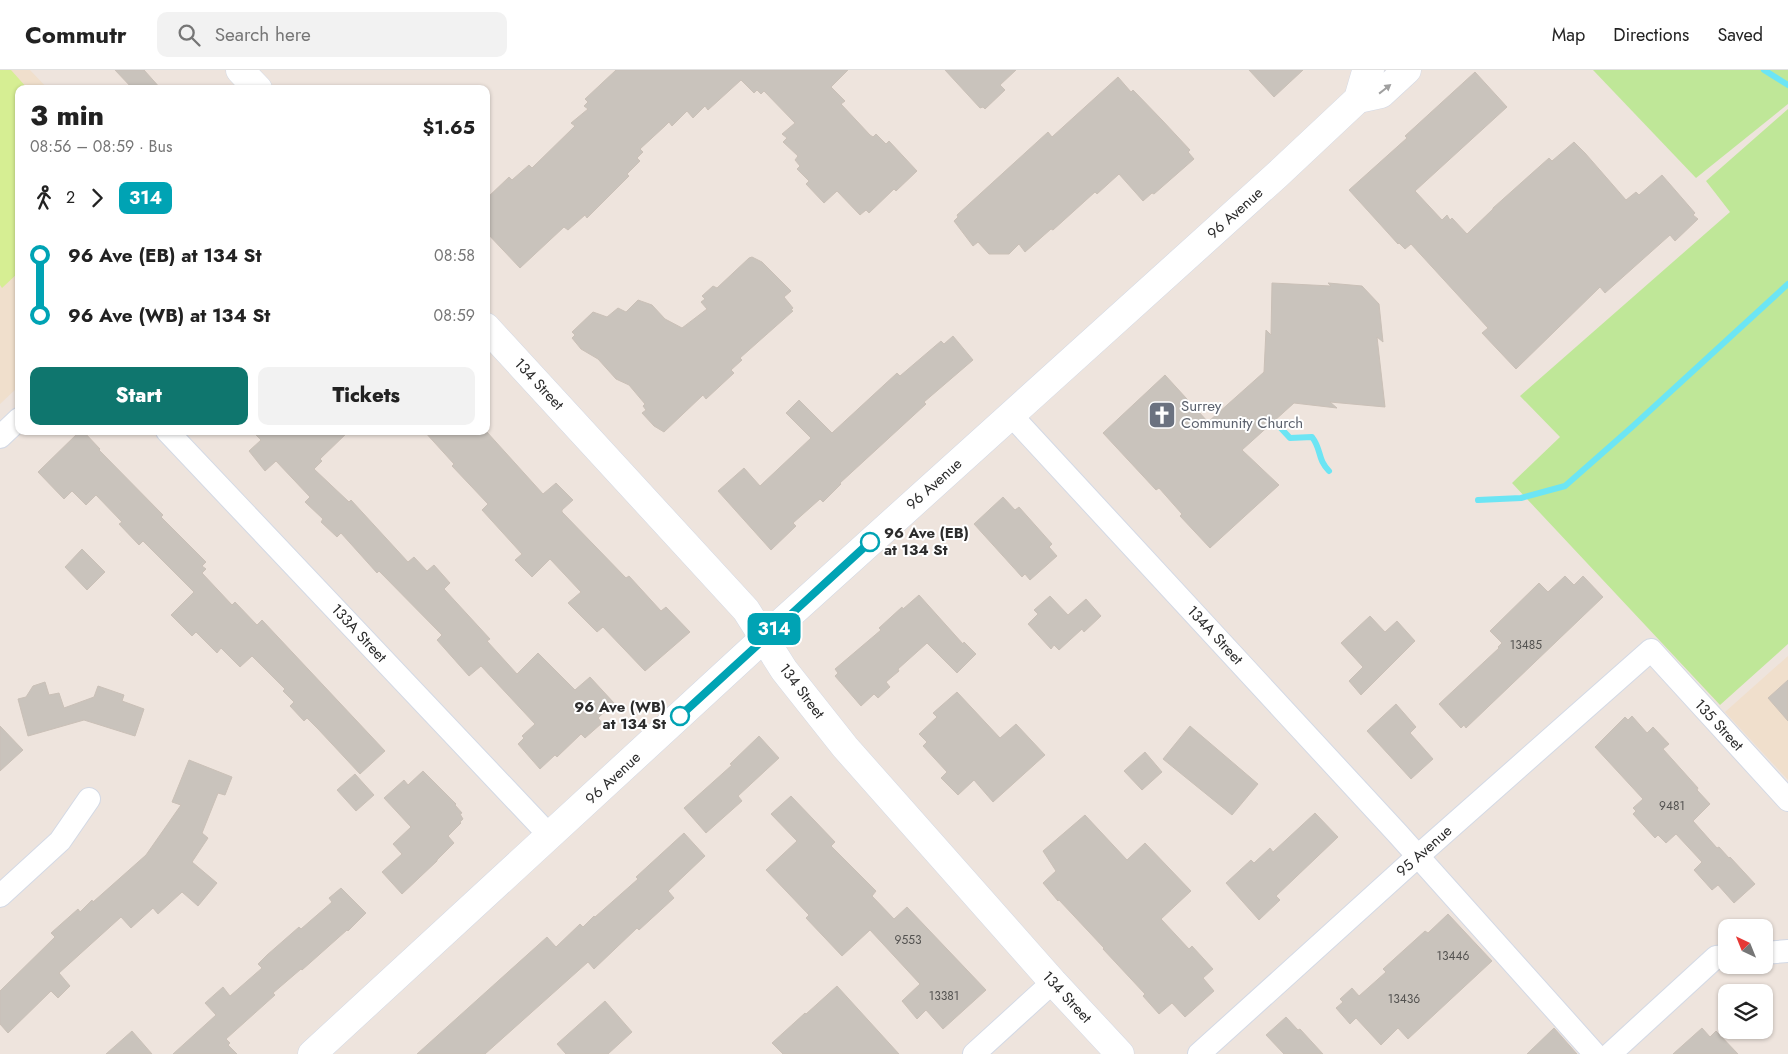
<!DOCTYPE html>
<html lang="en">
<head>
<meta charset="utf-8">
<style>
  body { margin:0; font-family:Jost,sans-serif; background:#f2f2f2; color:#222; height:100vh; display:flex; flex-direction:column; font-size:19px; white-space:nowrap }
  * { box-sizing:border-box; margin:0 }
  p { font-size:16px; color:#767676 }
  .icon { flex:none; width:28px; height:28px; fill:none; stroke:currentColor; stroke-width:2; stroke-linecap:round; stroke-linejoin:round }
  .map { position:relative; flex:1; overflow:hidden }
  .sheet { position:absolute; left:15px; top:15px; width:475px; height:350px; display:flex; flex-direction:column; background:#fff; border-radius:10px; box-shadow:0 1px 4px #0004 }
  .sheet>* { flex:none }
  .badge { padding:0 10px; border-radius:8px; font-size:18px; line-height:32px }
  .needle { width:32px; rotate:317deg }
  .controls { position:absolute; left:1718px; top:849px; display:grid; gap:10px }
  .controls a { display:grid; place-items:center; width:55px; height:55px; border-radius:10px; background:#fff; box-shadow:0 1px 4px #0004; font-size:25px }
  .map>.badge { position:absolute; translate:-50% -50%; box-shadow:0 0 0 2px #fff }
  .legs { display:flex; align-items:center; gap:8px; height:55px; padding:0 15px; font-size:16px }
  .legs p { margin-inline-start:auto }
  .head { display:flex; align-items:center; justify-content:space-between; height:85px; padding:0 15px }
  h1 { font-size:28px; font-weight:800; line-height:38px }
  .cta { display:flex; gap:10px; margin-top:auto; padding:10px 15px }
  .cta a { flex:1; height:58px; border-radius:10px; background:#0f766e; color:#fff; font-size:20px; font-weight:800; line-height:58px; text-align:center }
  .cta a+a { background:#f2f2f2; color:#222 }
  ul { padding:0 15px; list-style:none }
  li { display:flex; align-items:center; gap:18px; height:60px; font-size:19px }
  li i { display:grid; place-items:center; width:8px; height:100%; margin:0 6px; background:currentColor }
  li i::after { content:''; width:12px; height:12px; margin:-6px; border:4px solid; border-radius:50%; background:#fff }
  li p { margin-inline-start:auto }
  li:first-child i { background:linear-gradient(#0000 50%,currentColor 0) }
  li:last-child i { background:linear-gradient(currentColor 50%,#0000 0) }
  header { display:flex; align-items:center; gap:30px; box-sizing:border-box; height:70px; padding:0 25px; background:#fff; border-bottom:1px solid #e0e0e0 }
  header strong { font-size:24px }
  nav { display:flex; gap:28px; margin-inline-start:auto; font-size:18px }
  .search { width:350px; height:45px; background:#f2f2f2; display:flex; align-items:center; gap:12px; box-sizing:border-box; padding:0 18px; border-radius:10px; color:#767676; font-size:19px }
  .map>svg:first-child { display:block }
  .education { fill:#f0dfcc }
  .green { fill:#bfe798 }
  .pitch { fill:#d6ee93 }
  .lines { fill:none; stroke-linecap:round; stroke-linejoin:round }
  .stream { stroke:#6ce5f4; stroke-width:6 }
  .building { fill:#c9c3bc; stroke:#cac0b7 }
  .street-casing { stroke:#d3d9e5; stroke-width:24 }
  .secondary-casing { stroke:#d3d9e5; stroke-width:29 }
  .street { stroke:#fff; stroke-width:22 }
  .secondary { stroke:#fff; stroke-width:28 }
  .oneway { fill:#a0a0a0 }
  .line-1-casing { stroke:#fff; stroke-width:11 }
  .line-1 { stroke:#00a3b4; stroke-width:8 }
  .stop-1-dot { fill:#fff; stroke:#00a3b4; stroke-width:2.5 }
  .labels { text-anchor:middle; stroke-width:4; stroke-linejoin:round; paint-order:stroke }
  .number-label { font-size:12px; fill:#535250 }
  .street-label { font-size:15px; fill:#2c2c2c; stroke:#fff }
  .worship-label { font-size:15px; fill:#5b616d; stroke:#fff; text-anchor:start }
  .stop-label { font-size:15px; font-weight:bold; fill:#2c2c2c; stroke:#fff; text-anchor:start }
</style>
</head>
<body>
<header>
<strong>Commutr</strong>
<div class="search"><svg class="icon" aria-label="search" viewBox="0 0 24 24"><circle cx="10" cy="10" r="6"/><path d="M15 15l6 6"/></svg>Search here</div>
<nav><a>Map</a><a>Directions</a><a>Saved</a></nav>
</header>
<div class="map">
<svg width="1788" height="984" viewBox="0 0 1788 984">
  <rect width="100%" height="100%" fill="#eee4dd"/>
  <g class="education">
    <polygon points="0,0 30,0 48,19 19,19 19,316 0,334"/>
    <polygon points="1788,586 1788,710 1725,642"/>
  </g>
  <g class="green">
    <polygon points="1593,0 1788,0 1788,34 1696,108"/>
    <polygon points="1788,39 1788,574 1720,635 1512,413 1560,367 1520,326 1730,142 1706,111"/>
  </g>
  <polygon class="pitch" points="0,0 11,0 28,19 19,19 19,202 2,218 0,215"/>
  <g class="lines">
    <g class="stream">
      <polyline points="1764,0 1788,15"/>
      <path d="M1277,354L1290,368L1312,367C1322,380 1317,389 1329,401"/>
      <polyline points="1478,430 1521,428 1565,416 1632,357 1788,214"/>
    </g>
  </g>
  <g class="building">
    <polygon points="115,0 144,0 161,19 133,19"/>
    <polygon points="616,0 848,0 831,17 845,31 841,34 870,65 873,67 876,64 886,74 889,71 917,101 896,121 894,119 869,143 866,140 860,145 837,121 824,133 806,114 809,111 797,99 800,96 795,90 798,86 783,72 787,68 782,64 795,53 764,21 761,24 757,20 754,23 741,10 708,40 705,36 693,48 687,41 672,56 669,52 665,56 640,79 643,82 637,88 640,91 627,104 629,106 587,148 585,145 568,160 564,157 520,198 486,162 486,129 509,107 512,110 529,95 532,98 575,56 571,53 588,39 584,36 588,32 585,29"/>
    <polygon points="945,0 1016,0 1000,15 1005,20 985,39 983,37 980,38"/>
    <polygon points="1249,0 1303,0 1274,27"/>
    <polygon points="1475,2 1507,37 1415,121 1442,150 1447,145 1450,150 1452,148 1467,164 1493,139 1493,138 1549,88 1552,91 1574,72 1585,83 1626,130 1636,122 1639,125 1662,105 1695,143 1693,145 1698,149 1675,171 1670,165 1605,223 1600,217 1516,299 1482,263 1488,258 1411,174 1405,179 1399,173 1398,174 1349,120 1407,68 1405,66"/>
    <polygon points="1118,7 1131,22 1133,20 1162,50 1190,80 1188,82 1194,89 1154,124 1152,123 1143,131 1119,104 1097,124 1095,122 1053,160 1051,159 1025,182 1019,174 1009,184 989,184 978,172 973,176 954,151 958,147 957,145 1048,62 1052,67"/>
    <polygon points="752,187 762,192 791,221 784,227 793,238 791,240 793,241 740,288 742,290 731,300 734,303 706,329 703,325 664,362 654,356 642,343 646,340 643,336 645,334 629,315 616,309 598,289 581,279 572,268 575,265 572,262 593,242 607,247 618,238 626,242 638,230 652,235 665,249 682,258 707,239 701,232 705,229 702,226 713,216 717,218 749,188"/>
    <polygon points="1272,213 1331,216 1328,213 1362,216 1379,234 1383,272 1377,267 1385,337 1330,332 1337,338 1294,333 1242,380 1279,415 1210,478 1180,446 1182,444 1159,418 1156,420 1103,363 1165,305 1208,352 1264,302 1266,260 1271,265"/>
    <polygon points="953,266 973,290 924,332 926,334 840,413 841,414 823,432 820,429 793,453 796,456 771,480 718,421 744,398 760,416 811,368 786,343 799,330 832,363 897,303 900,306 941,271 944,274"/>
    <polygon points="80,361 83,361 100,379 99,380 163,445 161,447 206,492 202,496 206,499 202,503 232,535 235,532 257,555 262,550 385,681 360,704 318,659 307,648 304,651 290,636 294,632 283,621 285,619 252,586 240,597 221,578 217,583 196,562 192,566 171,545 194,522 143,471 139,475 119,454 122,452 96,425 86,435 72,421 64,429 38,402"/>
    <polygon points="252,361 349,361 320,389 322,391 314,399 349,432 351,430 408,492 414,487 427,501 434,495 450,513 444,519 490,569 487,571 517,604 538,583 575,620 590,607 614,633 598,648 602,653 585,668 581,664 557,687 555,685 540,699 518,674 524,668 522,666 535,654 481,596 469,606 437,570 442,565 379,501 377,503 341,463 337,467 321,452 323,449 305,432 310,427 276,391 265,401 249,381 261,370"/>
    <polygon points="424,361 486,361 543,424 556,413 573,430 562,440 562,442 626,508 629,506 661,541 666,537 690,562 645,601 603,557 597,562 568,533 581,522 550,489 532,507 515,490 522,484 482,440 488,434 452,396 454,394"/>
    <polygon points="1003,427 1015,440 1019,437 1052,474 1049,477 1057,486 1030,510 1025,504 1022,507 974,454"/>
    <polygon points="82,479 105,502 87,520 65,497"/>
    <polygon points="1565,506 1574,515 1583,506 1603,527 1466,658 1464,655 1461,658 1439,634 1499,578 1498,577 1502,573 1490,561 1539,513 1548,522"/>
    <polygon points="919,525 963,574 964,572 976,584 957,603 927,573 898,599 899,601 886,612 890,617 878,628 874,624 861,636 835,606 838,603 835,599 881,560 879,558 902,537 903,539"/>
    <polygon points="1050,526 1068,545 1086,529 1101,546 1084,562 1082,559 1059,580 1054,575 1051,579 1028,554 1038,544 1034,540"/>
    <polygon points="1370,546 1385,562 1397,551 1415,571 1361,625 1349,611 1363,597 1341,573"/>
    <polygon points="1788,610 1788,651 1768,628"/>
    <polygon points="45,612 49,625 59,623 64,638 94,627 98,616 124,625 122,631 144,639 135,666 84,650 28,666 18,629 26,627 33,616"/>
    <polygon points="957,622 1000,668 1016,654 1045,685 993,732 974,710 958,725 941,708 947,702 923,676 927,672 919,664 937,647 933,643"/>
    <polygon points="1396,634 1416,657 1410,663 1433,689 1411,709 1367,661"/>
    <polygon points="1632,646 1647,663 1653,657 1669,674 1663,679 1698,718 1697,720 1710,734 1693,751 1717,778 1719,777 1729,788 1730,787 1755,814 1734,833 1718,815 1712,820 1694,800 1702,792 1676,764 1666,773 1658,765 1655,768 1633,744 1636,741 1633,738 1643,729 1595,677 1625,647 1628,650"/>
    <polygon points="0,656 23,680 0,701"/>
    <polygon points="1190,656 1258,714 1232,745 1163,689"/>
    <polygon points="759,666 779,688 738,726 742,731 706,763 684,738 732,695 730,694"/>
    <polygon points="1145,682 1162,702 1142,720 1124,701"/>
    <polygon points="189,690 232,707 225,725 218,723 202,763 208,768 192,792 217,813 198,836 182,822 158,844 153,838 131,858 121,847 59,903 70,916 58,928 51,921 8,963 0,954 0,921 55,867 51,863 78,839 80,842 92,830 93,832 146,785 181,735 172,732"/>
    <polygon points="423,701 456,734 455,735 462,743 460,744 463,749 460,752 461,753 448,766 454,773 437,790 437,791 402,824 382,802 402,784 393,774 411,757 384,728 404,710 408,715"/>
    <polygon points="355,704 374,725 356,741 337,720"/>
    <polygon points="791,726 835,772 831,776 876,821 872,826 894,849 907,837 986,920 943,959 926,940 917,949 902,931 920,914 870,860 842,886 806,848 809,845 766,800 797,771 771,744"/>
    <polygon points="1315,743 1338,767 1276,826 1280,830 1259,850 1226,813 1251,790 1254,793 1270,778 1273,782"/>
    <polygon points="1085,745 1127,790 1145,773 1191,821 1161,849 1189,879 1192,876 1213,899 1203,908 1214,921 1185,947 1172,933 1159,944 1143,926 1145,924 1103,879 1104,878 1059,830 1058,831 1043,813 1056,801 1043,781"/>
    <polygon points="684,763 705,786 668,821 674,828 639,860 637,858 594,899 588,892 485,984 417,984 547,867 556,877 580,854 583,857 594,846 595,847 638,809 636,807"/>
    <polygon points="341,818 366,843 348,861 347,860 302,900 301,899 273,923 275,925 226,969 230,973 228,975 237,984 173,984 216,945 205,933 223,917 230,926 262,898 258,894 267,885 299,857 301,859 332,832 329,828"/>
    <polygon points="1448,844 1492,891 1408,969 1398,958 1381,975 1356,948 1350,954 1336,938 1343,932 1340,929 1352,918 1359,926 1386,902 1383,899 1425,861 1428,863"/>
    <polygon points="837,916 899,984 783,984 772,973 805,943 806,944"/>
    <polygon points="605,931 632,962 608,984 566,984 557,974"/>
    <polygon points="1286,947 1298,960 1300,959 1323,984 1284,984 1266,965"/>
    <polygon points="1554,958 1577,984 1527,984"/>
    <polygon points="1702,958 1710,967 1716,961 1738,984 1673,984"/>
    <polygon points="132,961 152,984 106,984"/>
  </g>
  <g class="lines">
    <g class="street-casing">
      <g id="street">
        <polyline points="1011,345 1398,764 1595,984"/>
        <polyline points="167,361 550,766"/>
        <polyline points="0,367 19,349"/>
        <polyline points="0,826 60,771 89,729"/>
        <polyline points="1764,883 1788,881"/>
        <polyline points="974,984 1053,912"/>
        <polyline points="1199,984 1418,786 1651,580 1788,730"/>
        <polyline points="1610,984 1716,887 1726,886"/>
      </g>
    </g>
    <g class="secondary-casing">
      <g id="secondary">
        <polyline points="240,0 258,19"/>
        <polyline points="1358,29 1381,24 1407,0"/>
        <polyline points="486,257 746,540 784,600 845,677 1053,912 1120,984"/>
        <polyline points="312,984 764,568 1277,105 1358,29 1365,5 1370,0"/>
      </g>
    </g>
    <use href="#street" class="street"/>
    <use href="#secondary" class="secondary"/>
  </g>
  <defs><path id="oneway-solid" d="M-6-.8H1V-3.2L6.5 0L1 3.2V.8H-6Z" transform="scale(1.25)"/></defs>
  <use class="oneway" href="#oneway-solid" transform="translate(1385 19) rotate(-38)"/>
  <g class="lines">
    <g class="line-1-casing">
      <polyline id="line-1" points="680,646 870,472"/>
    </g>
    <use href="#line-1" class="line-1"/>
  </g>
  <defs>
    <g id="church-square" transform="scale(1.4375)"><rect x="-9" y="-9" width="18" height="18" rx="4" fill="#6b7280" stroke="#fff"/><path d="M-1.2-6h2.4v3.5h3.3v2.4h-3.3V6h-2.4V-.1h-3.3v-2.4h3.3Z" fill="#fff"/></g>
  </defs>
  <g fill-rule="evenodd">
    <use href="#church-square" x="1162" y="345"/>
  </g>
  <g class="stop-1-dot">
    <circle cx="870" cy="472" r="9"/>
    <circle cx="680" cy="646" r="9"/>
  </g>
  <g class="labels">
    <g class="number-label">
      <text x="1526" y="579">13485</text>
      <text x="1672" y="740">9481</text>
      <text x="908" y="874">9553</text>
      <text x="1453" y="890">13446</text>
      <text x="944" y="930">13381</text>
      <text x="1404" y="933">13436</text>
    </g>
    <g class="street-label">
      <text transform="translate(1235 143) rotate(-42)" y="5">96 Avenue</text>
      <text transform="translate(539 314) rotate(47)" y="5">134 Street</text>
      <text transform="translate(934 414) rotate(-42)" y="5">96 Avenue</text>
      <text transform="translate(359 563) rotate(47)" y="5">133A Street</text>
      <text transform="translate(1215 565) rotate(47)" y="5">134A Street</text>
      <text transform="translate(802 621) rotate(53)" y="5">134 Street</text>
      <text transform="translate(1719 655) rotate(47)" y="5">135 Street</text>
      <text transform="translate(613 708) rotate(-43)" y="5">96 Avenue</text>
      <text transform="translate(1424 781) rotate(-42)" y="5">95 Avenue</text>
      <text transform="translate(1067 927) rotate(47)" y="5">134 Street</text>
    </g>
    <g class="worship-label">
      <text x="1181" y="341">Surrey<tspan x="1181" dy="17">Community Church</tspan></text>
    </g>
    <g class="stop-label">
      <text x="884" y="468">96 Ave (EB)<tspan x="884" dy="17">at 134 St</tspan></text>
      <text x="666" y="642" text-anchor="end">96 Ave (WB)<tspan x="666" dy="17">at 134 St</tspan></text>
    </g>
  </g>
</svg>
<div class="controls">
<a><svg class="needle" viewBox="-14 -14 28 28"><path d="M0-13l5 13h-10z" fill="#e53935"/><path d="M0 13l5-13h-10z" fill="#767676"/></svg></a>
<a><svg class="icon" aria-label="layers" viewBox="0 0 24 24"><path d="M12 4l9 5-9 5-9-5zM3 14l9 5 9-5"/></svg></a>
</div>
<b class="badge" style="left:774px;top:559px;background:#00a3b4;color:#fff">314</b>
<section class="sheet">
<div class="head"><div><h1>3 min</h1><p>08:56 – 08:59 · Bus</p></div><b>$1.65</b></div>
<div class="legs"><svg class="icon" aria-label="walk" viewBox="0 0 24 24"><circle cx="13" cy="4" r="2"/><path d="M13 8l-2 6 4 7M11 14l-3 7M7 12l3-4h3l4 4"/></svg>2<svg class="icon" aria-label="forward" viewBox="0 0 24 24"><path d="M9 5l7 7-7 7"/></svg><b class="badge" style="background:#00a3b4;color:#fff">314</b></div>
<ul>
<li><i style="color:#00a3b4"></i><b>96 Ave (EB) at 134 St</b><p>08:58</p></li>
<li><i style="color:#00a3b4"></i><b>96 Ave (WB) at 134 St</b><p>08:59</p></li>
</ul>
<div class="cta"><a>Start</a><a>Tickets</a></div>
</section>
</div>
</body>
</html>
